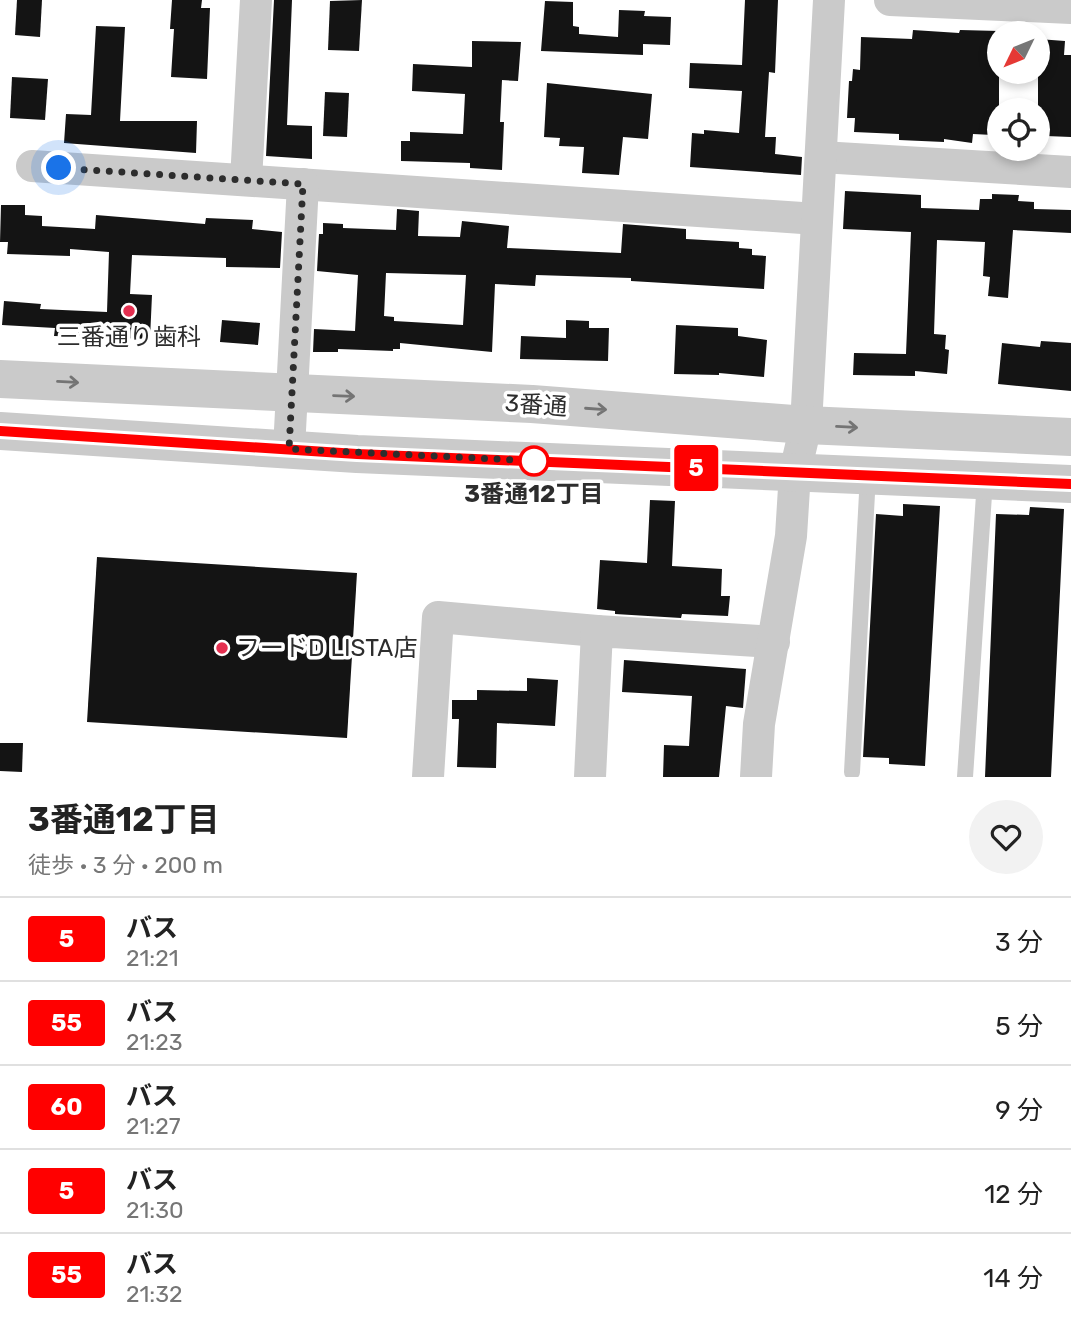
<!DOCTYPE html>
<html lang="ja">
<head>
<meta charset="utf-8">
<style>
  body { margin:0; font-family:Rubik,"Noto Sans JP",sans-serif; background:#f2f2f2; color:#222; height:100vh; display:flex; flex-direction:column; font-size:26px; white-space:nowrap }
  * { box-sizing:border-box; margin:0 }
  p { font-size:23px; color:#767676 }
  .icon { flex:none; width:38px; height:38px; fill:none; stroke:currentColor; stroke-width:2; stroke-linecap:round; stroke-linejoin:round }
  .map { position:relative; height:777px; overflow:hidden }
  .details { display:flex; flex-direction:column; background:#fff; flex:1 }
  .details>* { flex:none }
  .badge { padding:0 14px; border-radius:5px; font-size:24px; line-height:46px }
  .needle { width:46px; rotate:227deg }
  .controls { position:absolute; left:987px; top:21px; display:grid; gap:14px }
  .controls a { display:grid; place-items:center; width:63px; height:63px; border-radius:50%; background:#fff; box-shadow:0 4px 10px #0003; font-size:35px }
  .you { position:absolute; width:35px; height:35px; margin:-18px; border:5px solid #fff; border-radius:50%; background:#1a73e8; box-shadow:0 0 0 10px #1a73e833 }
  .map>.badge { position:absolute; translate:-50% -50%; box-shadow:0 0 0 4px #fff }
  .round { display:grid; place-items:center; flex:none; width:74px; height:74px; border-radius:37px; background:#f2f2f2 }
  .head { display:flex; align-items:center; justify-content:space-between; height:119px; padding:0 28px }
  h1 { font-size:33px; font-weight:700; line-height:52px }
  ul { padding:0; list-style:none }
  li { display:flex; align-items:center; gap:21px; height:84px; padding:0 28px; border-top:2px solid #e0e0e0 }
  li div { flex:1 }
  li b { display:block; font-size:26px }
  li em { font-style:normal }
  li .badge { min-width:77px; font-weight:700; text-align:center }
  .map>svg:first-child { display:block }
  .building { fill:#141414; fill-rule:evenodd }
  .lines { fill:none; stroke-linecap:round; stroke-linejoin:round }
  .service { stroke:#cacaca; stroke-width:16 }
  .minor { stroke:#cacaca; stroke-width:32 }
  .tertiary { stroke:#cacaca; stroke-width:38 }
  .oneway { stroke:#747474 }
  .line-casing { stroke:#fff; stroke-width:16 }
  .line { stroke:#f00; stroke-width:10 }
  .walk { stroke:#2d2d2d; stroke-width:7; stroke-dasharray:0 12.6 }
  .poi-dot { fill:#e42f50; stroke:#fff; stroke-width:2.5 }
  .stop-dot { fill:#fff; stroke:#f00; stroke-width:3.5 }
  .labels { text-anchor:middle; stroke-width:7; stroke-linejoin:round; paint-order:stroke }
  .poi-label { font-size:24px; fill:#2d2d2d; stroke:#fff }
  .street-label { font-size:24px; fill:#2d2d2d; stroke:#fff }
  .stop-label { font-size:24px; font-weight:bold; fill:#2d2d2d; stroke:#fff }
</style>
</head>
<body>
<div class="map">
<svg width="1071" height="777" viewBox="0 0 1071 777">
  <rect width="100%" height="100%" fill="#fff"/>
  <g class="building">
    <polygon points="17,0 42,0 40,37 15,35"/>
    <polygon points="172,0 202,0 201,8 210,8 207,79 171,77 174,29 170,29"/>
    <polygon points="274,0 292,0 287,125 312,126 312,159 266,156"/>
    <polygon points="362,0 359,51 328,50 330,1"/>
    <polygon points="745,0 778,0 775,73 769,72 765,137 776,137 775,154 802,157 801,175 690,167 692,133 704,134 704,130 739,133 742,91 689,88 690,63 742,65"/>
    <polygon points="545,1 573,2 573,26 579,27 579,34 618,37 619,10 645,11 644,16 671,17 670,45 643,44 643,55 541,51"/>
    <polygon points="96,26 125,27 120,121 197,121 196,153 64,143 66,114 91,115"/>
    <polygon points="913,30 959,33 960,30 999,31 999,110 995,110 993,135 973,134 972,143 944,139 944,142 899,140 899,134 854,132 855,118 847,118 849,81 852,81 853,69 860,70 861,37 912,39"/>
    <polygon points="1038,39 1065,41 1064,55 1071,55 1071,137 1046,136 1046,130 1038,130"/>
    <polygon points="472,41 521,42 518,81 502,80 500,122 504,122 502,170 470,168 470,163 401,161 401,141 410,141 410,132 463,134 465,94 412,91 413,64 472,67"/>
    <polygon points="12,77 48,79 45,120 10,118"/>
    <polygon points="547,83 652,94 648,139 623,137 619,175 582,173 584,147 559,146 560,138 544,137"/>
    <polygon points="325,92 349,93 347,137 323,136"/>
    <polygon points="845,191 921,195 921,208 979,210 980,199 992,199 992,194 1019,195 1018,201 1034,202 1034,209 1071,210 1071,233 1013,230 1008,298 988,296 990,277 983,276 985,242 937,240 934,334 946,335 945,349 949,350 947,374 915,371 915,376 853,375 854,353 906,354 911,232 843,229"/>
    <polygon points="1,205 25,205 25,215 42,216 42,226 95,229 96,215 205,224 206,218 253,220 252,229 282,232 280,268 226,267 226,258 132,255 130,294 152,295 150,339 54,336 55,328 2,325 4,301 41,304 40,309 107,312 109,252 70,249 70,256 7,254 8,242 0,242"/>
    <path d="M397,209L419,211L418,236L460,237L462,221L509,226L507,248L621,253L623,224L686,229V239L739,242V248L752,249V255L766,256L764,289L631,281V278L536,275L535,286L495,284L492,352L400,343V349H393V351L338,349V352H313L314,329L355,331L358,275L317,271L319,234H323V223L343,224V228L396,230ZM386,273L466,275L463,325L394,321V317L384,316Z"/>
    <polygon points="222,320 260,323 258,345 220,342"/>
    <polygon points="566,320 589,321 589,328 609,328 608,361 520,359 521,336 566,338"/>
    <polygon points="676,325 738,328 738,336 767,340 764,377 719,373 719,375 674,374"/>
    <polygon points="1041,341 1071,343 1071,391 998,384 1002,343 1040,347"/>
    <polygon points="650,500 675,501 672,566 722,569 721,596 730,596 728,616 682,614 681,618 615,614 615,611 597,609 600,560 647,563"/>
    <polygon points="903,504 940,506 925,766 889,764 889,758 863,757 876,514 903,516"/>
    <polygon points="1030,507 1064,509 1051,777 985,777 996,514 1029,515"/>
    <polygon points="97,557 357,573 347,738 87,722"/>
    <polygon points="624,660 746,669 743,708 726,706 719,777 663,777 664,745 689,746 692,696 622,692"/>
    <polygon points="527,678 558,680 555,726 497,723 496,768 457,767 459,719 452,719 452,700 477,700 477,690 527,691"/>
    <polygon points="0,743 23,743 22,772 0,771"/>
  </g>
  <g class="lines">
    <g class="service">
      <polyline points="852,772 868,475"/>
      <polyline points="965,777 985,480"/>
    </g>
    <g class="minor">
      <polyline points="890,0 1071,8"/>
      <polyline points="821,157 1071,172"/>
      <polyline points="32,166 817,219"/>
      <polyline points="246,180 256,0"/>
      <polyline points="289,449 303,184"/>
      <polyline points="428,777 438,617 597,631"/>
      <polyline points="590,777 597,631 774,642"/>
      <polyline points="756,777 759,724 791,536 795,472 806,425 829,0"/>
    </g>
    <g class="tertiary">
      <polyline points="0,379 532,404 806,425 1071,437"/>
      <polyline points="0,431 357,454 1071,484"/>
    </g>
  </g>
  <defs><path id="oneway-shaft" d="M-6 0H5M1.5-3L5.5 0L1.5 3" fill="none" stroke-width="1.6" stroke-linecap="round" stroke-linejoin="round" transform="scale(1.75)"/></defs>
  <g class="oneway">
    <use href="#oneway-shaft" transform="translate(68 382) rotate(3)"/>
    <use href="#oneway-shaft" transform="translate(344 396) rotate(2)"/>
    <use href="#oneway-shaft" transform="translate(596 409) rotate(4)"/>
    <use href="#oneway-shaft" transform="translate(847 427) rotate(3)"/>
  </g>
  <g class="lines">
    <g class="line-casing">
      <polyline id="line" points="0,431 357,454 1071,484"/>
    </g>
    <use href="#line" class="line"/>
    <polyline class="walk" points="59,168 303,184 289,449 538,461 534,461"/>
  </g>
  <g class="poi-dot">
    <circle cx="129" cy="311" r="7"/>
    <circle cx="222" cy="648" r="7"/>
  </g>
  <circle class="stop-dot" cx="534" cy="461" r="14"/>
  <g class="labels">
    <g class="poi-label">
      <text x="129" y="345">三番通り歯科</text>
      <text x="236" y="656" text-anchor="start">フードD LISTA店</text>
    </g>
    <g class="street-label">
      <text transform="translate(536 405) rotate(4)" y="8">3番通</text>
    </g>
    <g class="stop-label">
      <text x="534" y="502">3番通12丁目</text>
    </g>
  </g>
</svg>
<div class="controls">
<a><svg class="needle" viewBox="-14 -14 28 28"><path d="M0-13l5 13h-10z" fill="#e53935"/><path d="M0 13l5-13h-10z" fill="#767676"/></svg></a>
<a><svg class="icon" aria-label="locate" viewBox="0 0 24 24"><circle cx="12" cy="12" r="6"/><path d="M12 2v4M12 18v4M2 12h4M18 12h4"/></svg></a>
</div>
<div class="you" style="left:59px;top:168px"></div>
<b class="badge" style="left:696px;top:468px;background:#f00;color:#fff">5</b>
</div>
<section class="details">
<div class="head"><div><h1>3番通12丁目</h1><p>徒歩 · 3 分 · 200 m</p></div><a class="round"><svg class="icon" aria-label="heart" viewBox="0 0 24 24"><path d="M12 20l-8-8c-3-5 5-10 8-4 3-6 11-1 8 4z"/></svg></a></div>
<ul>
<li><span class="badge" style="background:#f00;color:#fff">5</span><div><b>バス</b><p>21:21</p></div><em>3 分</em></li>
<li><span class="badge" style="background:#f00;color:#fff">55</span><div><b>バス</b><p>21:23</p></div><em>5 分</em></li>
<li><span class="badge" style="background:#f00;color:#fff">60</span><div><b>バス</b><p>21:27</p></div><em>9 分</em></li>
<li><span class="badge" style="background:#f00;color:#fff">5</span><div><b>バス</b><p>21:30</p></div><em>12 分</em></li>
<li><span class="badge" style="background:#f00;color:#fff">55</span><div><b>バス</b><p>21:32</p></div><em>14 分</em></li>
</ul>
</section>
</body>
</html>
